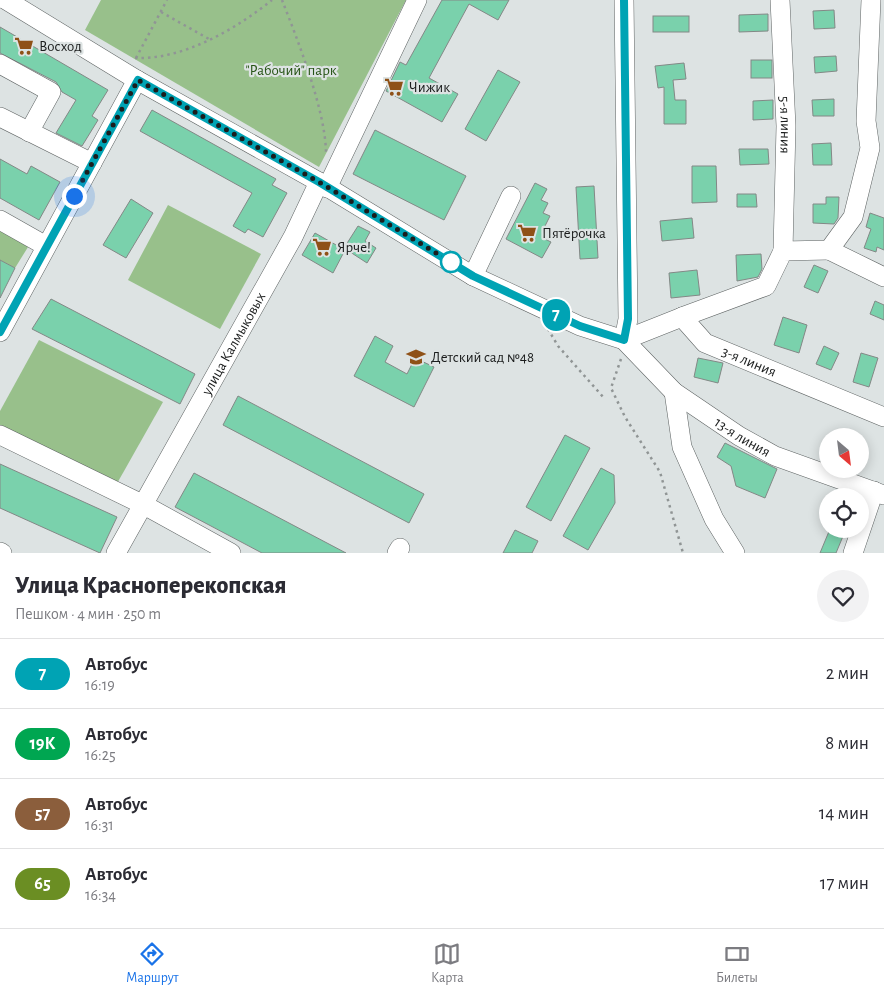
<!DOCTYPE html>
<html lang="ru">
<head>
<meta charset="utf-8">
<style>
  body { margin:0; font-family:"Alegreya Sans",sans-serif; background:#f2f2f3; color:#2b2b33; height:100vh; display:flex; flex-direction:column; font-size:19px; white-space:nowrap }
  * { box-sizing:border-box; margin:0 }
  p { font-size:16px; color:#7c7c81 }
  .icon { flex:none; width:28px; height:28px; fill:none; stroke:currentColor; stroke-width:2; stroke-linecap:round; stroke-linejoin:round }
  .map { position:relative; height:553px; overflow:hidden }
  .drawer { display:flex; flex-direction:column; background:#fff; flex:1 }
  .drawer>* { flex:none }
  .badge { padding:0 10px; border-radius:16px; font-size:18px; line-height:32px }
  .needle { width:32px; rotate:152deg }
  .tools { position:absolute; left:819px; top:428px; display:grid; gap:10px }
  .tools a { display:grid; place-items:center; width:50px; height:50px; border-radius:50%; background:#fff; box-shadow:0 2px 12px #0003; font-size:25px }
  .you { position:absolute; width:25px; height:25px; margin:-12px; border:4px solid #fff; border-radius:50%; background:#1a73e8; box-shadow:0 0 0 8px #1a73e833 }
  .map>.badge { position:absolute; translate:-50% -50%; box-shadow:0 0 0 2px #fff }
  .round { display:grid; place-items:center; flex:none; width:52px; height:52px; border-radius:26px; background:#f2f2f3 }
  .head { display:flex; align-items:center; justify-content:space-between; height:85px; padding:0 15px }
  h1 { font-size:24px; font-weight:800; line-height:38px }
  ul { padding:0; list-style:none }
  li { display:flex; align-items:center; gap:15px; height:70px; padding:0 15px; border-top:1px solid #e1e1e2 }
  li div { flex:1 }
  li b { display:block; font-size:19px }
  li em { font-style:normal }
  li .badge { min-width:55px; font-weight:700; text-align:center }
  .dock { display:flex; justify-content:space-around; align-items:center; height:70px; border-top:1px solid #e1e1e2; background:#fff; font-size:14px; color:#7c7c81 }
  .dock a { display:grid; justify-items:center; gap:2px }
  .dock .on { color:#1a73e8 }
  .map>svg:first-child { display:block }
  .green { fill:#98c08b }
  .building { fill:#7ad1ac; stroke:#838886 }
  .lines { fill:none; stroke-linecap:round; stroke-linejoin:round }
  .minor-casing { stroke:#5f6464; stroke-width:20 }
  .path { stroke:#909595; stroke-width:2.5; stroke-dasharray:2.5 4; stroke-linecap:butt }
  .minor { stroke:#fff; stroke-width:19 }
  .line-casing { stroke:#fff; stroke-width:11 }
  .line { stroke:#00a3b4; stroke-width:8 }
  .walk { stroke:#1b1d1d; stroke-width:5; stroke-dasharray:0 9 }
  .stop-dot { fill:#fff; stroke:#00a3b4; stroke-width:2.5 }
  .labels { text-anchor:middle; stroke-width:4.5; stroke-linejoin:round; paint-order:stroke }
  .poi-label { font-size:15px; fill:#1b1d1d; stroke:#dde3e3; text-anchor:start }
  .park-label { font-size:15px; fill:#275416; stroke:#dde3e3 }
  .street-label { font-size:15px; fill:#1b1d1d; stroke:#dde3e3 }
</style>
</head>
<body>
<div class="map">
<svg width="884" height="553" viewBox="0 0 884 553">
  <rect width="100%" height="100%" fill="#dde3e3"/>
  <g class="green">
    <polygon points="101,0 406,0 319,167 85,30"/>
    <polygon points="168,205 261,254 220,329 128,280"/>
    <polygon points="0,222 33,239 15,268 0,260"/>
    <polygon points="39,340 163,402 115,487 0,428 0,411"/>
  </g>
  <g class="building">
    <polygon points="442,0 509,0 498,20 469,4 429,78 458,94 442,122 386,91 400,62 406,65"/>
    <polygon points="834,10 835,28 814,29 813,11"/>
    <polygon points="768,14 768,31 739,32 739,15"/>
    <rect x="653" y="16" width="36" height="16"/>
    <polygon points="0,27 108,90 92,116 98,120 82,146 56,133 76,100 62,92 56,82 0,53"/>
    <polygon points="836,56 837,71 815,73 814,57"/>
    <rect x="751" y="60" width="21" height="18"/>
    <polygon points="684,63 686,79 673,80 675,100 686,100 686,124 664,124 664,87 658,88 655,66"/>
    <polygon points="498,70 520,82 486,141 465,129"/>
    <polygon points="834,99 834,116 813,116 812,100"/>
    <polygon points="773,100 773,119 753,120 753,101"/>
    <polygon points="152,110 276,179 272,185 287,193 263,237 248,229 245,233 233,226 252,193 140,131"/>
    <polygon points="375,130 466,176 444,220 353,174"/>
    <polygon points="831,143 832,165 813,165 812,144"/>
    <polygon points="739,149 768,149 769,164 740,165"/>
    <polygon points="0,159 27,174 31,166 60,182 39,220 0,198"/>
    <polygon points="692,166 716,166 717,202 692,203"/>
    <polygon points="535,183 547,189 541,200 548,203 543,213 550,216 545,226 550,228 545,239 551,242 542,258 506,239"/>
    <polygon points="594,186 598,258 580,259 576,187"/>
    <polygon points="737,194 756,194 757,207 737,207"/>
    <polygon points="826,197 839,197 838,218 834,224 813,223 813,204 826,204"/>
    <polygon points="131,199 153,213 126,258 103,245"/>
    <polygon points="870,213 884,218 884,250 877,247 876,252 864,248 871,229 866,227"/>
    <polygon points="692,218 694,238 662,241 660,221"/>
    <polygon points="358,226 370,232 365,241 376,248 367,263 344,248"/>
    <polygon points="315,233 345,250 333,273 302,255"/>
    <polygon points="761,254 762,269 758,277 737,281 736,255"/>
    <polygon points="0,260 15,268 0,298"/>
    <polygon points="814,265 828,271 818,293 804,287"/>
    <polygon points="697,270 700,295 671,298 669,273"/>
    <polygon points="51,299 195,374 180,404 32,329"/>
    <polygon points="875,301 884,305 884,320 870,314"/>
    <polygon points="783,317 807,325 799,353 774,345"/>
    <polygon points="375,336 393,346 385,362 407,374 415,358 434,367 414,407 354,376"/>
    <polygon points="824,346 839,353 831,370 816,364"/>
    <polygon points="861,353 878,358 869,387 853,382"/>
    <polygon points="698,358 723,363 718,383 694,377"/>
    <polygon points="238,396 424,494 409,523 223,425"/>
    <polygon points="565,435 590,448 551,521 526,507"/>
    <polygon points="725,443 777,469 765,498 736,486 731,466 717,457"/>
    <polygon points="0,464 117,517 100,553 0,508"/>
    <polygon points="601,468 614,475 615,503 588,550 563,536"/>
    <polygon points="194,473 346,553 262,553 175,507"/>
    <polygon points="830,529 846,529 836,553 820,553"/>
    <polygon points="515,530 538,541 532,553 503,553"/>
  </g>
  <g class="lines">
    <g class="minor-casing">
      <g id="minor">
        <path id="s1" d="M6,0L137,80L319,182L473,276L580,326L624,340L674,392L739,436L775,456L884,495"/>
        <polyline points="624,0 628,319 624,340"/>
        <path id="s2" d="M780,0L786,126L783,251"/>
        <polyline points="0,64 51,92 29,132"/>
        <polyline points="0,117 92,163"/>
        <polyline points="327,188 417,0"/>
        <polyline points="0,220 46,246"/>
        <polyline points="829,250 884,277"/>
        <polyline points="473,276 511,196"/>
        <polyline points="682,317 766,286 783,251 829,250 853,217 870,148 866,121 871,0"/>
        <polyline points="0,332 137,80"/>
        <path id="s3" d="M624,340L682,317L705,343L884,417"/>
        <polyline points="674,392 682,447 714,519 735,553"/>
        <polyline points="0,435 144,505 231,553"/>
        <polyline points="0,552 2,553"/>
        <path id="s4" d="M116,553L293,237L319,182"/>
        <polyline points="397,553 400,548"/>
        <polyline points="853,553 874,491"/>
      </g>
    </g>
    <g class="path">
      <path d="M282,0C298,41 325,109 326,152"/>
      <polyline points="161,12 209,39"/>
      <path d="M135,58C183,60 236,29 272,0"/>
      <polyline points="136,58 167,0"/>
      <polyline points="548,329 558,346 604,398"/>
      <polyline points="621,359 611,388 625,417 660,472 683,553"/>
    </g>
    <use href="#minor" class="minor"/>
  </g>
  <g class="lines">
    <g class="line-casing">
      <polyline id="line" points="0,332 138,80 319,182 473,276 580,326 624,340 628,319 624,0"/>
    </g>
    <use href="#line" class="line"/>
    <polyline class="walk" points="74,196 138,80 319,182 451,262"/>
  </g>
  <defs>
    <g id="supermarket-bare" transform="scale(1.5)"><path d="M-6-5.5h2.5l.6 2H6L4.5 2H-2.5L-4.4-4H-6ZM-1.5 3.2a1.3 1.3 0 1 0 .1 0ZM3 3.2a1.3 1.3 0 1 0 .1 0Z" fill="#8f5117" stroke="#dde3e3" stroke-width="2.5" paint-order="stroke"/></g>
    <g id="school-bare" transform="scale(1.5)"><path d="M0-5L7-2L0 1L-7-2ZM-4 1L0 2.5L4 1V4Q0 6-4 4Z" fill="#8f5117" stroke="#dde3e3" stroke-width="2.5" paint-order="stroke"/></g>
  </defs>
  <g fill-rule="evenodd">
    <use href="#supermarket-bare" x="24" y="46"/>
    <use href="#supermarket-bare" x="394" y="87"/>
    <use href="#supermarket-bare" x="527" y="233"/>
    <use href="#supermarket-bare" x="322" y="247"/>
    <use href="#school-bare" x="416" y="357"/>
  </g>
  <circle class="stop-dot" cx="451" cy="262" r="10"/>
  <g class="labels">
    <g class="poi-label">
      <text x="39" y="51">Восход</text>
      <text x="409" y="92">Чижик</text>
      <text x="542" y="238">Пятёрочка</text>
      <text x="337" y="252">Ярче!</text>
      <text x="431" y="362">Детский сад №48</text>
    </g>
    <g class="park-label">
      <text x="291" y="75">"Рабочий" парк</text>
    </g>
    <g class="street-label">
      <text dy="5" stroke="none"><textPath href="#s2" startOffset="125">5-я линия</textPath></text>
      <text dy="5" stroke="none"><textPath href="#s4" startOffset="240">улица Калмыковых</textPath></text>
      <text dy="5" stroke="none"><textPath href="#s3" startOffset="145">3-я линия</textPath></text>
      <text dy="5" stroke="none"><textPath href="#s1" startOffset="861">13-я линия</textPath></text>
    </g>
  </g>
</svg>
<div class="tools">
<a><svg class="needle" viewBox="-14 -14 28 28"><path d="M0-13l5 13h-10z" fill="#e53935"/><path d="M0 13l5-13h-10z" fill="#7c7c81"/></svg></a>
<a><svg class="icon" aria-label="locate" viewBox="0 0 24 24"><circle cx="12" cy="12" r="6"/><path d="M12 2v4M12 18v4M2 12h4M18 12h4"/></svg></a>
</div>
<div class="you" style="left:74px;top:196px"></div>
<b class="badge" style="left:556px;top:315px;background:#00a3b4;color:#fff">7</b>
</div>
<section class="drawer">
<div class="head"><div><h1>Улица Красноперекопская</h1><p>Пешком · 4 мин · 250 m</p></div><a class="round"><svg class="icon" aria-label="heart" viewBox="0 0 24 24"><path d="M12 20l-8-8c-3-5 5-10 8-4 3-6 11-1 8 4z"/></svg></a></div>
<ul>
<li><span class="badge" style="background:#00a3b4;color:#fff">7</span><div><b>Автобус</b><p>16:19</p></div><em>2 мин</em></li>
<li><span class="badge" style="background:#00a651;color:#fff">19К</span><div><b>Автобус</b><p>16:25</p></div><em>8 мин</em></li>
<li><span class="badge" style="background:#8b5e3c;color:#fff">57</span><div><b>Автобус</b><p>16:31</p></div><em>14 мин</em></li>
<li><span class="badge" style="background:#6b8e23;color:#fff">65</span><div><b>Автобус</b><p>16:34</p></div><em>17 мин</em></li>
</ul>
</section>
<nav class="dock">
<a class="on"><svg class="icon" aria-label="directions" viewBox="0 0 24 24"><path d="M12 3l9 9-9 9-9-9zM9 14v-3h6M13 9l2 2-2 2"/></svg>Маршрут</a>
<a><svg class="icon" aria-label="map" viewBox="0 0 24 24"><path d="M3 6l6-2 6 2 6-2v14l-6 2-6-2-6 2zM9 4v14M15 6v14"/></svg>Карта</a>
<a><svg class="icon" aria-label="tickets" viewBox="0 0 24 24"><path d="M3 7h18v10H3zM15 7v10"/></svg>Билеты</a>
</nav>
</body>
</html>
